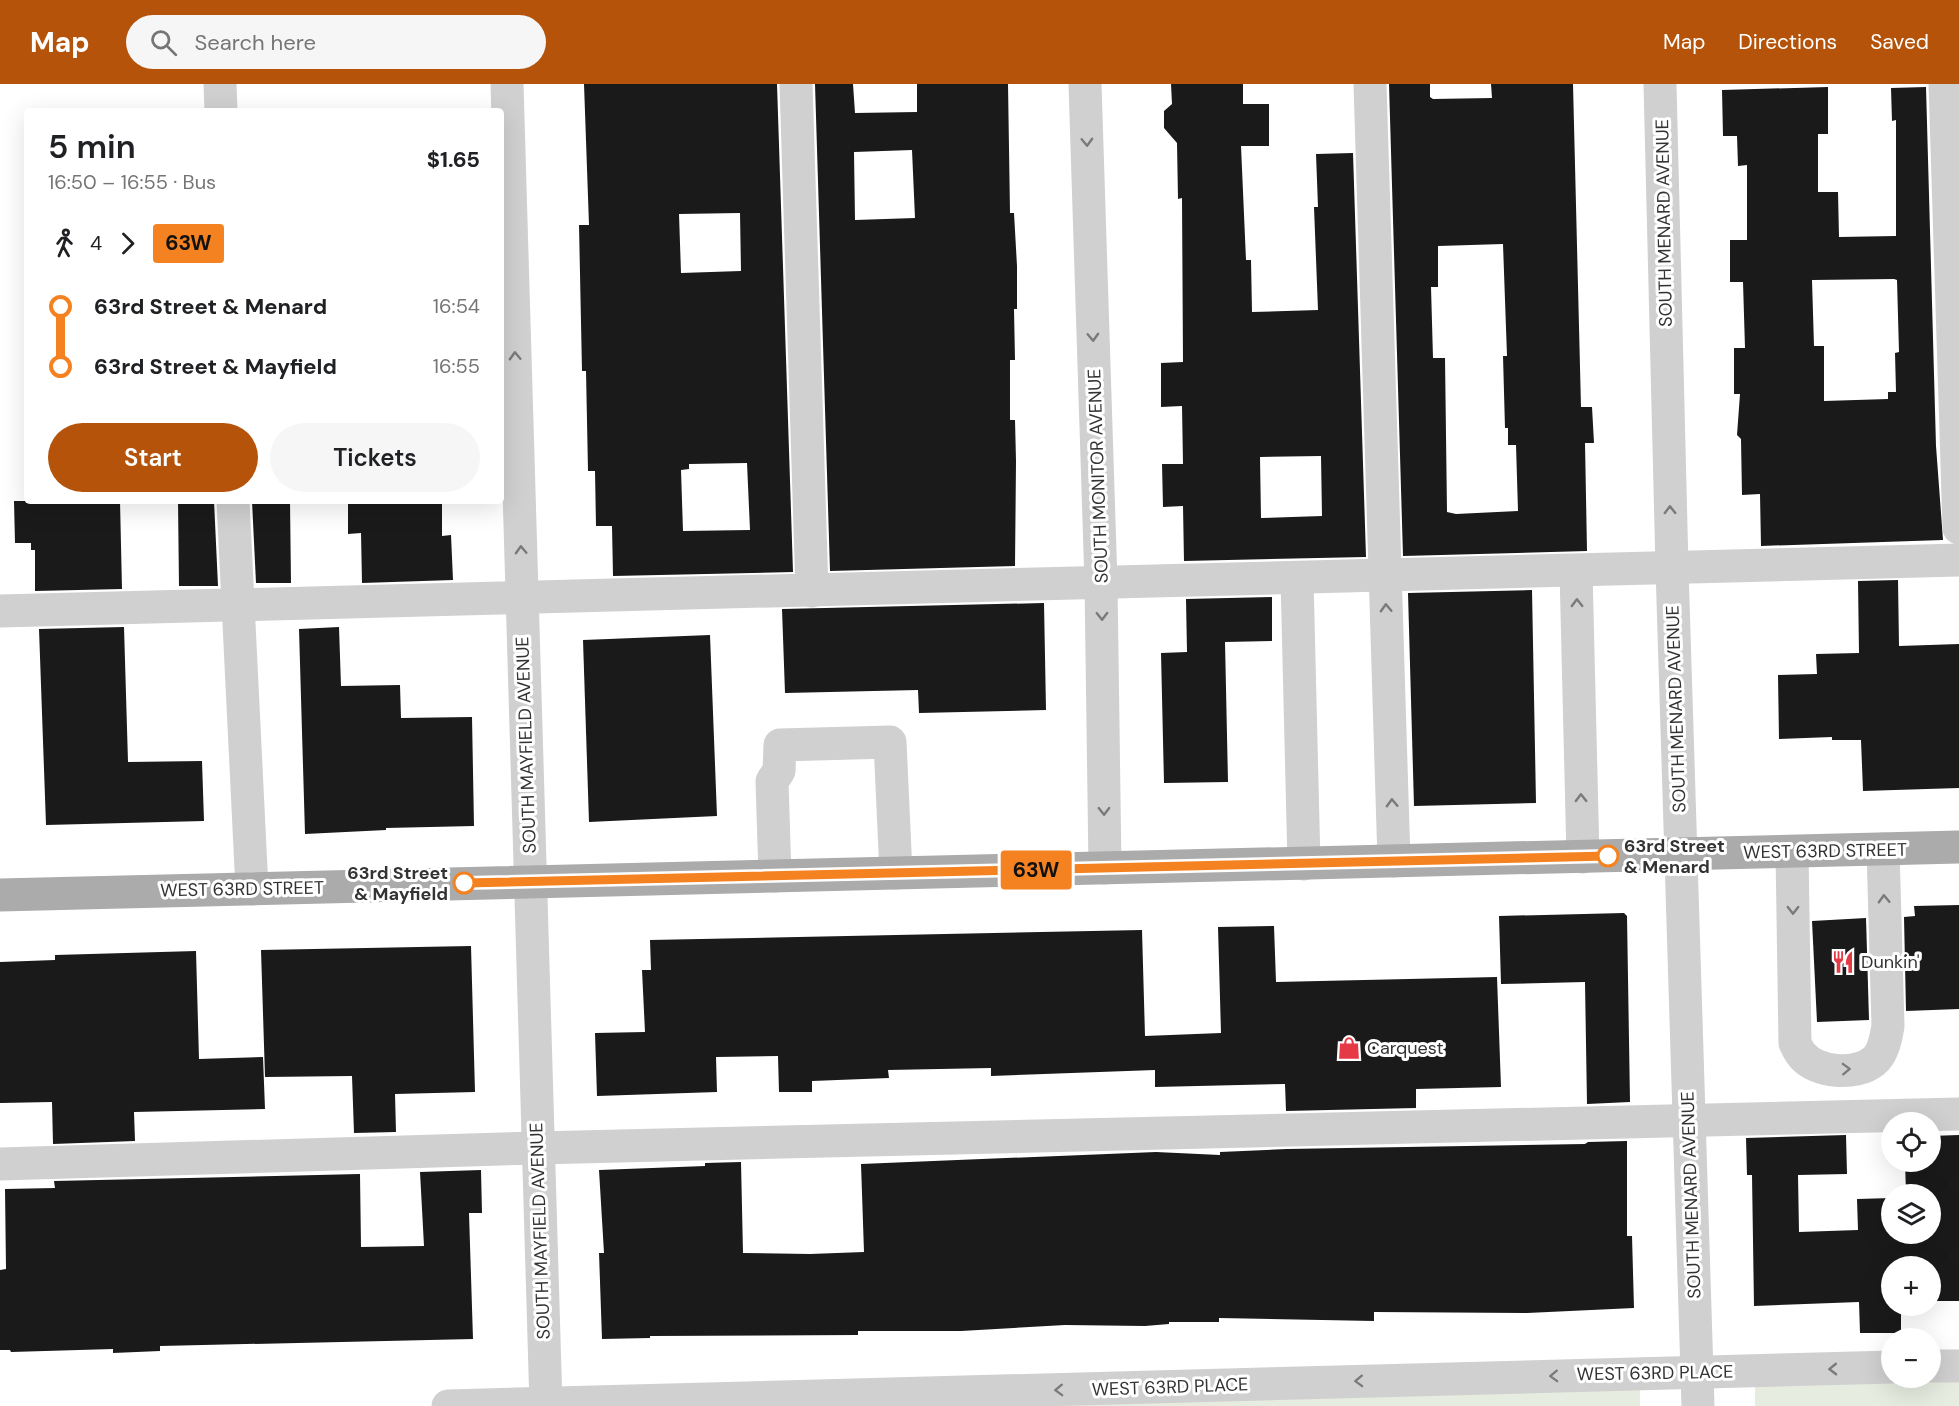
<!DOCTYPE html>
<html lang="en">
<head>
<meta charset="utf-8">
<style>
  body { margin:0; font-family:"DM Sans",sans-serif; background:#f6f6f6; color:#202124; height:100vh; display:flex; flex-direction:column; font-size:22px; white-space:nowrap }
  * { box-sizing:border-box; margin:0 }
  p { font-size:20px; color:#757577 }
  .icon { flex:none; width:33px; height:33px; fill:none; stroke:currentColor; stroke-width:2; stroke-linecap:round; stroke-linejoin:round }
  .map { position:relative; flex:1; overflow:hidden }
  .drawer { position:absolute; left:24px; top:24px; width:480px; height:396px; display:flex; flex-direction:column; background:#fff; border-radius:6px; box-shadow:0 6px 24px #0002 }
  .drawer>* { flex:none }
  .badge { padding:0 12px; border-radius:4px; font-size:21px; line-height:39px }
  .tools { position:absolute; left:1881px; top:1028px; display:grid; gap:12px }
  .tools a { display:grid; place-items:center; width:60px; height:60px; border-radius:50%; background:#fff; box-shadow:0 6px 24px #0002; font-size:30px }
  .map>.badge { position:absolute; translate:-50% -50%; box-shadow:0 0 0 3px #fff }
  .legs { display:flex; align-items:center; gap:9px; height:66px; padding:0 24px; font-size:20px }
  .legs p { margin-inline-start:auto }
  .headline { display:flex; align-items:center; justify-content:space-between; height:102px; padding:0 24px }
  h1 { font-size:33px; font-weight:600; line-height:45px }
  .cta { display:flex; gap:12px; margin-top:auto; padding:12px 24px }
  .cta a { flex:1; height:69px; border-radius:36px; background:#b45309; color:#fff; font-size:24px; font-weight:600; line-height:69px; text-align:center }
  .cta a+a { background:#f6f6f6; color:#202124 }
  ul { padding:0 24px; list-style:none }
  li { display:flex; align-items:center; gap:21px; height:60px; font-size:22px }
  li i { display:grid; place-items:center; width:9px; height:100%; margin:0 8px; background:currentColor }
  li i::after { content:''; width:15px; height:15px; margin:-8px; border:4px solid; border-radius:50%; background:#fff }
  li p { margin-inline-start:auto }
  li:first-child i { background:linear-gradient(#0000 50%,currentColor 0) }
  li:last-child i { background:linear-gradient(currentColor 50%,#0000 0) }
  header { display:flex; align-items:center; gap:36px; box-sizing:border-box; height:84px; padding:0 30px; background:#b45309; color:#fff }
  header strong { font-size:28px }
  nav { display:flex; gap:33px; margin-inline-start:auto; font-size:21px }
  .search { width:420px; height:54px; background:#f6f6f6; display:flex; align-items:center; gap:15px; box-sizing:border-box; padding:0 21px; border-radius:33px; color:#757577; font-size:22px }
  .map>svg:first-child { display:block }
  .green { fill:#e6ecdf }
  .building { fill:#1a1a1a; fill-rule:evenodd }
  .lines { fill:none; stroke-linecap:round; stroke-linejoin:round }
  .minor { stroke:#d0d0d0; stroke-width:33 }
  .major { stroke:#ababab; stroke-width:33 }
  .oneway { stroke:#7a7a7a }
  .line-1-casing { stroke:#fff; stroke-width:14 }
  .line-1 { stroke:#f58220; stroke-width:9 }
  .stop-1-dot { fill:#fff; stroke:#f58220; stroke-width:3 }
  .labels { text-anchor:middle; stroke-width:6; stroke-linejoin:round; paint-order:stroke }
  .street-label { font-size:18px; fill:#333; stroke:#fff }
  .stop-label { font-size:18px; font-weight:bold; fill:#333; stroke:#fff; text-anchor:start }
  .poi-label { font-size:18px; fill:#333; stroke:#fff; text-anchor:start }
</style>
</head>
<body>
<header>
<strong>Map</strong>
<div class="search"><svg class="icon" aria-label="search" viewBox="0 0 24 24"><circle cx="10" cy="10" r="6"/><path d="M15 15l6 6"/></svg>Search here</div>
<nav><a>Map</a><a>Directions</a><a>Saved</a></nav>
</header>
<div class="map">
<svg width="1959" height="1322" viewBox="0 0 1959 1322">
  <rect width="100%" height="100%" fill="#fff"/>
  <g class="green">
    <polygon points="1959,1294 1959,1322 1755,1322 1755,1299"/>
    <polygon points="1640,1304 1640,1322 962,1322"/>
  </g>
  <g class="building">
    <path d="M584,0H777L793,488L613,492L612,442H596L595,387H588L586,287H582L579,141H589ZM740,129L741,187L681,189L679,130ZM747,379L750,446L683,447L681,386L689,385V380Z"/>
    <path d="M815,0H853L855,29L917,28V0H1008L1010,129H1014L1017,182V225H1014L1015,276H1010V336H1015L1016,377L1015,482L830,487ZM912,66L915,134L855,136L854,68Z"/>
    <path d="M1171,0H1243V20H1269V62H1241L1246,176H1251L1252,228L1318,226L1314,123H1318L1316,70L1353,69L1366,473L1184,477L1183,422L1163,423L1162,380H1183L1182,322L1161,323V279L1183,278L1182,114L1178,115L1177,59L1164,44V27L1172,20ZM1321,372L1322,432L1261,434L1260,373Z"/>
    <path d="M1389,0H1430V13L1433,15L1492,14L1491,0H1573L1581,323H1592L1594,359H1585L1587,467L1403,472ZM1503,160L1507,272H1503L1505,344H1508V361H1516L1518,427L1456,430L1447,428L1445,274H1433L1431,203H1438V162Z"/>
    <path d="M1828,3V50H1818V108H1838L1839,153L1896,152V36L1892,37L1891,4L1926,3L1936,362L1943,456L1761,462L1760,410L1742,411L1741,355L1737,351L1740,310H1734V264H1745L1743,198H1730V156H1747V81L1738,82L1737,52H1723L1722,6ZM1894,195L1897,196L1899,268L1895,269L1896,308H1888V315L1824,317V262H1814L1812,196Z"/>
    <polygon points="14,417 120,417 122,505 35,507 35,466 31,466 31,459 15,459"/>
    <polygon points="178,417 214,417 218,502 179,502"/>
    <polygon points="252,417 290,417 291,499 256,499"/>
    <polygon points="348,417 442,417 442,452 451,451 453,496 362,499 361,449 348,450"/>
    <polygon points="1898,496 1899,562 1959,560 1959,704 1863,707 1861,656 1832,656 1832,653 1779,655 1778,591 1817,590 1816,570 1859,569 1858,497"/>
    <polygon points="1532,506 1536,719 1414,722 1408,509"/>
    <polygon points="1272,513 1272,557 1225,558 1228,698 1164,699 1161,569 1187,568 1186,515"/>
    <polygon points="1044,519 1046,626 919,629 918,606 785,609 782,525"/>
    <polygon points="124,543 128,678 202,677 204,737 46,741 39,545"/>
    <polygon points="339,543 341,602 400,601 401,634 472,633 474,742 386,744 386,746 305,750 299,545"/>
    <polygon points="710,551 717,732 589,738 583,556"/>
    <polygon points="1959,821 1959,925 1906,927 1904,833 1915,832 1914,822"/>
    <polygon points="1624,829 1627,832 1630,1018 1587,1020 1585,898 1501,900 1499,832"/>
    <polygon points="1866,834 1869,936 1817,938 1812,837"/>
    <polygon points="1274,842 1276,898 1497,893 1501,1003 1416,1005 1416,1024 1286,1027 1285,1000 1155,1003 1155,986 991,992 991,984 888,986 889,994 812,997 812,1008 779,1008 778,972 716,973 717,1008 597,1012 595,949 645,948 642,886 651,886 650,856 1142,846 1145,952 1221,949 1218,843"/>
    <polygon points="471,862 475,1008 395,1010 396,1048 354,1049 352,992 265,993 261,866"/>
    <polygon points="196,867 199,975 263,973 265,1025 134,1028 135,1057 53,1060 52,1018 0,1019 0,878 55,876 55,871"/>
    <polygon points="1846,1051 1847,1090 1798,1091 1799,1148 1858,1146 1857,1115 1892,1114 1892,1149 1930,1149 1930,1110 1906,1110 1905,1077 1930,1077 1930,1052 1959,1051 1959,1217 1930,1217 1930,1182 1892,1182 1892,1221 1901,1221 1901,1249 1860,1249 1859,1218 1754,1222 1752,1091 1747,1091 1746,1054"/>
    <polygon points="1627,1057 1627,1152 1632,1152 1634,1224 1527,1229 1374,1228 1374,1237 1219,1234 1219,1238 1169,1238 1169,1240 1145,1242 1065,1241 961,1247 858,1247 858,1251 650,1252 650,1254 602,1255 599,1169 604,1169 599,1086 705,1082 705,1079 741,1078 743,1169 810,1170 864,1168 861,1080 1156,1068 1220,1071 1220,1068 1287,1065 1585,1060 1588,1058"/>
    <polygon points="481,1086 482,1129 469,1129 473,1255 160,1262 160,1267 113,1269 113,1265 11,1268 10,1266 0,1266 0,1186 6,1185 5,1105 55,1104 54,1097 360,1090 361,1163 424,1162 420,1088"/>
  </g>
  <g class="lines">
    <g class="minor">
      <polyline points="220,0 221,27"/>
      <polyline points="507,0 546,1322"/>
      <polyline points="796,0 812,507"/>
      <polyline points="1085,0 1101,499 1105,784"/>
      <polyline points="1370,0 1394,777"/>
      <polyline points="1660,0 1672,484 1698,1322"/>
      <polyline points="1945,0 1959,444"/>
      <polyline points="233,417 252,805"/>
      <polyline points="1576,487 1583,773"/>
      <polyline points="1297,494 1304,780"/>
      <polyline points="0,527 1959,476"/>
      <path d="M1792,768L1795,959C1797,963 1799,968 1802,971C1816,989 1856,992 1874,977C1883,970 1886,954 1888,942L1883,765"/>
      <polyline points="775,792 772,697 779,687 780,661 890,658 896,789"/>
      <polyline points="0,1080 537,1064 1959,1030"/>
      <polyline points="1930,1282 1959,1282"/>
      <polyline points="448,1322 1892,1283"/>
    </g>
    <polyline class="major" points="0,811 1959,763"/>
  </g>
  <defs><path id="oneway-chevron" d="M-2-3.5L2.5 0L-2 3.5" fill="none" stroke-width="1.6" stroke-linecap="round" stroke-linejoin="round" transform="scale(1.5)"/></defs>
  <g class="oneway">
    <use href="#oneway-chevron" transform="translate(1087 58) rotate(88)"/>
    <use href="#oneway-chevron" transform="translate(1093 253) rotate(88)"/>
    <use href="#oneway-chevron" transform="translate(515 272) rotate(-92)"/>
    <use href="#oneway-chevron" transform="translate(1670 426) rotate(-91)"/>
    <use href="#oneway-chevron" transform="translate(521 466) rotate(-92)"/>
    <use href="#oneway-chevron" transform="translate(1577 519) rotate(-91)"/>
    <use href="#oneway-chevron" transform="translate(1386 524) rotate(-92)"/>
    <use href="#oneway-chevron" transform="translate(1102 532) rotate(89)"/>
    <use href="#oneway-chevron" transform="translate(1581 714) rotate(-91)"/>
    <use href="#oneway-chevron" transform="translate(1392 719) rotate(-92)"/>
    <use href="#oneway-chevron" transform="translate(1104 727) rotate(89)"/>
    <use href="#oneway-chevron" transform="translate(1884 815) rotate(-92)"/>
    <use href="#oneway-chevron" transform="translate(1793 826) rotate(90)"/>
    <use href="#oneway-chevron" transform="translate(1846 985) rotate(-2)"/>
    <use href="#oneway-chevron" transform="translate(1833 1285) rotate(179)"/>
    <use href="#oneway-chevron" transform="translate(1554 1292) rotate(178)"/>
    <use href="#oneway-chevron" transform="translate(1359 1297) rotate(178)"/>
    <use href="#oneway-chevron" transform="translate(1059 1306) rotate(178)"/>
  </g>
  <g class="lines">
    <g class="line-1-casing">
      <polyline id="line-1" points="464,799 1608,772"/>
    </g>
    <use href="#line-1" class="line-1"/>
  </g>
  <defs>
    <g id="restaurant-bare" transform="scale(1.8)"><path d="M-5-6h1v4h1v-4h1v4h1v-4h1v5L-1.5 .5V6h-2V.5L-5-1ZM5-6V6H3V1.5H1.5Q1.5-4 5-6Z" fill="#e63946" stroke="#fff" stroke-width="2.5" paint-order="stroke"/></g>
    <g id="shop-bare" transform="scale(1.8)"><path d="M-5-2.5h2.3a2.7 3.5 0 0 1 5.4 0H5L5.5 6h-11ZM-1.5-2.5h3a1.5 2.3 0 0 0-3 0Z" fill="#e63946" stroke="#fff" stroke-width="2.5" paint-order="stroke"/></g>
  </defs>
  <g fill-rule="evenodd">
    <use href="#restaurant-bare" x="1843" y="878"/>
    <use href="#shop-bare" x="1349" y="964"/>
  </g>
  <g class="stop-1-dot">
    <circle cx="1608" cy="772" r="10"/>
    <circle cx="464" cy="799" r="10"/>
  </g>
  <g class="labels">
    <g class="street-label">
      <text transform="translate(1664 139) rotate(-91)" y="6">SOUTH MENARD AVENUE</text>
      <text transform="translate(1098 392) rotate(-92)" y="6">SOUTH MONITOR AVENUE</text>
      <text transform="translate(1676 625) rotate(-92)" y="6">SOUTH MENARD AVENUE</text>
      <text transform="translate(526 661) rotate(-92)" y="6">SOUTH MAYFIELD AVENUE</text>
      <text transform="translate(1825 767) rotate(-1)" y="6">WEST 63RD STREET</text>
      <text transform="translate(242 805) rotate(-1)" y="6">WEST 63RD STREET</text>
      <text transform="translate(1691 1111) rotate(-92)" y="6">SOUTH MENARD AVENUE</text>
      <text transform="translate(540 1147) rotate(-92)" y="6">SOUTH MAYFIELD AVENUE</text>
      <text transform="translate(1655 1289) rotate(-1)" y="6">WEST 63RD PLACE</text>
      <text transform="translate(1170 1303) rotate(-2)" y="6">WEST 63RD PLACE</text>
    </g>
    <g class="stop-label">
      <text x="1624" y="768">63rd Street<tspan x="1624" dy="21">&amp; Menard</tspan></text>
      <text x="448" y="795" text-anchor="end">63rd Street<tspan x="448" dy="21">&amp; Mayfield</tspan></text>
    </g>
    <g class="poi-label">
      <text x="1861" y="884">Dunkin'</text>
      <text x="1367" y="970">Carquest</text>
    </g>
  </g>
</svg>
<div class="tools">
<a><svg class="icon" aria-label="locate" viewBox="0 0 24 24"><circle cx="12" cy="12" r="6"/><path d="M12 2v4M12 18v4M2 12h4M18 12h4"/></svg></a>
<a><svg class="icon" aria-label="layers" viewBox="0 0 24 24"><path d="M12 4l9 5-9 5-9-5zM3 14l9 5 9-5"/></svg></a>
<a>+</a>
<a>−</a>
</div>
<b class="badge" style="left:1036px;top:786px;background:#f58220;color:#111">63W</b>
<section class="drawer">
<div class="headline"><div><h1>5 min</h1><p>16:50 – 16:55 · Bus</p></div><b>$1.65</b></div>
<div class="legs"><svg class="icon" aria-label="walk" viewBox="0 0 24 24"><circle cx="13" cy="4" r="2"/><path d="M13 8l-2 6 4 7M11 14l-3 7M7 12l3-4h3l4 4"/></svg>4<svg class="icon" aria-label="forward" viewBox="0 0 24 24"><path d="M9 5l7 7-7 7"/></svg><b class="badge" style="background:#f58220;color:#111">63W</b></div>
<ul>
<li><i style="color:#f58220"></i><b>63rd Street &amp; Menard</b><p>16:54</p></li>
<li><i style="color:#f58220"></i><b>63rd Street &amp; Mayfield</b><p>16:55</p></li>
</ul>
<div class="cta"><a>Start</a><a>Tickets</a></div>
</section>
</div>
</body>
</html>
